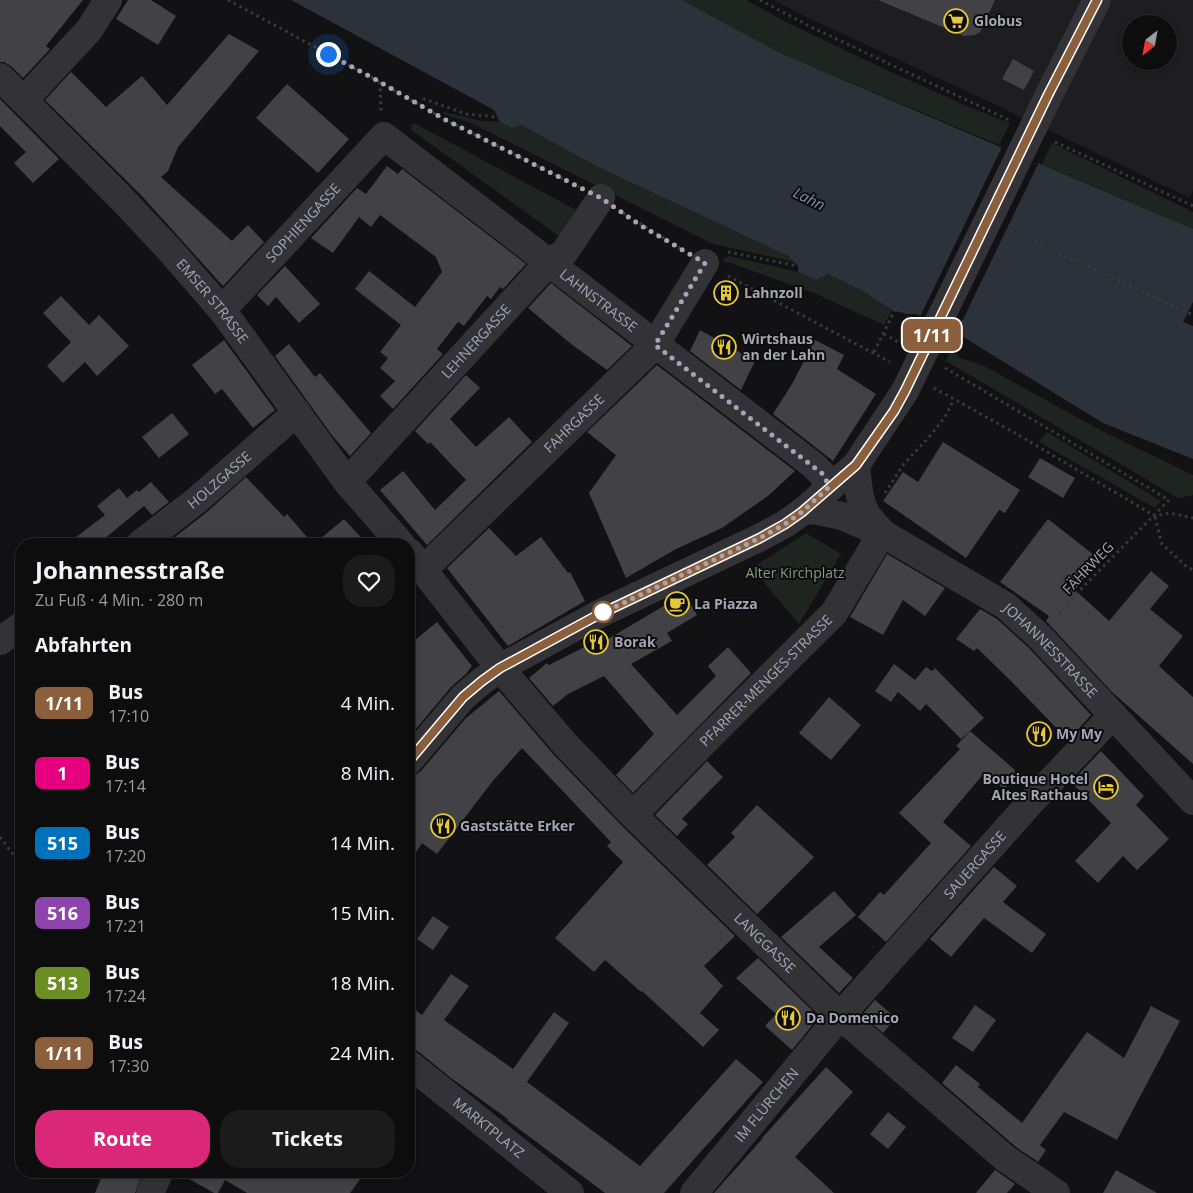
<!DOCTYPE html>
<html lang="de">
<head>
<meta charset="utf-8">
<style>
  body { margin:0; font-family:"Open Sans",sans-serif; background:#1c1b1c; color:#f1f3f6; height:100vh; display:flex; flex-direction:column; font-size:19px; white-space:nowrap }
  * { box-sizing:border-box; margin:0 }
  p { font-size:16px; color:#9b9c9e }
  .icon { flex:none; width:28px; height:28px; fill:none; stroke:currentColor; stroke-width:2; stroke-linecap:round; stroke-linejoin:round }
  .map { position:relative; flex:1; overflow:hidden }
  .side { position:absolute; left:15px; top:538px; width:400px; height:640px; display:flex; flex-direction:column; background:#0e0d0e; border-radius:20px; box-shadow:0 2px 8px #0003,0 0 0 1px #2e2d2e }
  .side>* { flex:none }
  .badge { padding:0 10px; border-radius:8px; font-size:18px; line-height:32px }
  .needle { width:32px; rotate:211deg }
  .tools { position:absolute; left:1122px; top:15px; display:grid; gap:10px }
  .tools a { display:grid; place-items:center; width:55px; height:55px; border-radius:50%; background:#0e0d0e; box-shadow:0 2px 8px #0003,0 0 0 1px #2e2d2e; font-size:25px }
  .you { position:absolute; width:25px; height:25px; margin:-12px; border:4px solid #fff; border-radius:50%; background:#1a73e8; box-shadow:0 0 0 8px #1a73e833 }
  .map>.badge { position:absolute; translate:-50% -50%; box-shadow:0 0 0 2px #fff }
  h2 { padding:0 20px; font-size:19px; line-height:45px }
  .round { display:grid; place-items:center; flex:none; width:52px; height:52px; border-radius:20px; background:#1c1b1c }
  .head { display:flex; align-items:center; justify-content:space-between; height:85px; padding:0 20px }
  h1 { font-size:24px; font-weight:700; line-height:38px }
  .button { display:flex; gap:10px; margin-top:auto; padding:10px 20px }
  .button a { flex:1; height:58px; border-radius:20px; background:#db2777; color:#fff; font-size:20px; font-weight:700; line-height:58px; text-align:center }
  .button a+a { background:#1c1b1c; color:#f1f3f6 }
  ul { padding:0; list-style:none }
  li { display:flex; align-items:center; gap:15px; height:70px; padding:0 20px }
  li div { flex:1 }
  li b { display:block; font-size:19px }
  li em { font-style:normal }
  li .badge { min-width:55px; font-weight:700; text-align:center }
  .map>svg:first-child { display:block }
  .built { fill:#1e1d20; fill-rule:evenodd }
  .green { fill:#1e2520 }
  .water { fill:#2c323a }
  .pier { fill:#121113 }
  .building { fill:#414146 }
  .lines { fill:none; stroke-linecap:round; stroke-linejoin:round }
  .path { stroke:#39393e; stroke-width:3; stroke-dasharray:2.5 4; stroke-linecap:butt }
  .minor { stroke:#333337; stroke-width:28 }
  .tertiary { stroke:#333337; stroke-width:28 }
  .tertiary-bridge { stroke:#333337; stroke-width:28 }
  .line-casing { stroke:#fff; stroke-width:11 }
  .line { stroke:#8b5e3c; stroke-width:8 }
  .walk { stroke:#a4a6b3; stroke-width:5; stroke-dasharray:0 9 }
  .stop-dot { fill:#fff; stroke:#8b5e3c; stroke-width:2.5 }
  .labels { text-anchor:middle; stroke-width:4; stroke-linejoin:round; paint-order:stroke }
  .poi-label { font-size:14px; font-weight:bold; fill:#a4a6b3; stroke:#0d0c0e; text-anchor:start }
  .street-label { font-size:14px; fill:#a4a6b3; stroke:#0d0c0e }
  .park-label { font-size:14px; fill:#7c9c83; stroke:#0d0c0e }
  .water-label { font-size:15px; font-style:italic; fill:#7c8dac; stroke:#0d0c0e }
</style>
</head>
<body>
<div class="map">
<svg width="1193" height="1193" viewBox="0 0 1193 1193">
  <rect width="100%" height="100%" fill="#121113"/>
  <path class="built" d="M774,0H1193V190L1190,198L996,105L800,14ZM1131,24H1169V61H1131Z"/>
  <g class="green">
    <polygon points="682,0 746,0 790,24 891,72 969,107 1010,123 999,145 780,53"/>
    <polygon points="444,112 481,121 500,122 512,128 521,125 598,167 788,256 794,262 713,244 471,123 443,114"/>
    <polygon points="414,123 576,210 560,237 410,129"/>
    <polygon points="1052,143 1193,212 1193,229 1042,164"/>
    <polygon points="729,256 798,272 816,280 828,274 864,292 892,310 884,325 814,293 722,260"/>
    <polygon points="952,346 960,358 984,366 1102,431 1193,475 1193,495 1178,498 946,361"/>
    <polygon points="1047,432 1161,501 1155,508 1039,442 1042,437"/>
    <polygon points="806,533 841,554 799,624 766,585 755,566"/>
  </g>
  <polygon class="water" points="291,0 682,0 780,53 1193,229 1193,459 1103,423 965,338 916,314 906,314 892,310 864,292 828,274 816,280 798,272 798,266 788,256 598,167 521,125 512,128 500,122 494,110"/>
  <g class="pier">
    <polygon points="1003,145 1040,160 955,336 919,319"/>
    <polygon points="1193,302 1193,326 1183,322"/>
  </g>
  <g class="building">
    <polygon points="0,0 83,0 46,46 50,49 23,78 11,66 4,62 0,62"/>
    <polygon points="128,0 151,0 176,16 158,45 116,19"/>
    <polygon points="878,0 995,0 980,32 975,35 964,36"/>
    <polygon points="229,34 259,51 178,147 168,171 161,177 232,241 248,225 264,242 223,286 141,195 45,100 71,72 106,107 142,76 167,105"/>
    <polygon points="1013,59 1034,71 1024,90 1002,79"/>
    <polygon points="287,84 349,139 318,173 256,118"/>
    <polygon points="0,99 59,159 33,183 14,163 26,152 0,126"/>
    <polygon points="387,166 398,174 402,169 526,264 503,289 500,287 491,299 487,296 464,326 458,322 437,349 443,354 393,409 380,396 395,381 380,368 388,358 380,352 401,325 355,289 369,271 415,307 442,272 436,257 380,215 371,227 359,217 333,253 311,238 357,188 366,194"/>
    <polygon points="285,266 320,304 299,323 276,297 268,306 257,295"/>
    <polygon points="551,283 632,346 607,370 571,344 528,308"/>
    <polygon points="61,296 89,325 99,315 129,346 97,376 85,362 63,383 47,366 71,342 43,313"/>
    <polygon points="700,330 755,361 741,390 690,351"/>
    <polygon points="224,340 275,410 253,428 222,389 215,394 192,365"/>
    <polygon points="815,340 844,355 837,369 876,394 833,461 773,414 792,384"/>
    <polygon points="289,344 315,377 320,373 371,433 350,456 331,434 275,356"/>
    <polygon points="657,365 795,471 768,496 722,528 676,549 626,578 589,493 616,455 587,432"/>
    <polygon points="466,375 480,388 450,419 476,447 509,417 532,442 427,545 380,490 403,471 435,510 466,480 430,442 428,444 415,431"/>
    <polygon points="172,413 189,434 159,458 142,437"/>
    <polygon points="943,442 1020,490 1005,513 999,510 966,558 883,501 903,472 918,482"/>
    <polygon points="1040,458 1075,478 1063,498 1028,477"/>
    <polygon points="246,477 284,517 287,514 313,544 166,544 207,512"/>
    <polygon points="151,482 169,502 152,515 144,506 98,544 67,544 105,515 97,506 119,488 127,498 137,490 139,492"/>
    <polygon points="344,519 367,544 314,544"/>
    <polygon points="1048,519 1099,559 1075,590 1109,621 1151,571 1169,586 1150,609 1183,636 1159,666 1193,697 1193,764 1112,692 1046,621 1049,616 1000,582"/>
    <polygon points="489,528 516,556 541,537 568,573 570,572 585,601 508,646 447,568"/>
    <polygon points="887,554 945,588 925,616 903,600 883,635 850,617"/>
    <polygon points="684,594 697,615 667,633 672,641 631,664 677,715 716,676 708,666 728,647 751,673 633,793 616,775 654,734 604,676 568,694 553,706 529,678 547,663 549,665 606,636 608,639"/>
    <polygon points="980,609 997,619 1029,648 1091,715 1068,740 1010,680 977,648 974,651 956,639"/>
    <polygon points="437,622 472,666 466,674 451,687 409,737 409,645"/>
    <polygon points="894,664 915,680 926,667 932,671 935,668 984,718 961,739 926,704 920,711 898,692 891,702 875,691"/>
    <polygon points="499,691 554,755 622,826 735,936 704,966 723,986 700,1013 719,1030 703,1047 642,991 641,992 605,960 594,972 555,938 623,862 607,846 611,842 522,748 492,782 437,854 422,843 409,863 409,776 415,775 421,771 465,719"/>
    <polygon points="829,697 861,725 831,760 799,733"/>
    <polygon points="970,731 1015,770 1014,771 1018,775 1004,789 985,772 943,822 971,846 886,942 858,917 880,892 884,895 931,843 899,813 960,749 956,746"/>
    <polygon points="1101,751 1144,796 1136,805 1169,839 1137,870 1123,856 1098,883 1075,861 1111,823 1071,782"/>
    <polygon points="707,761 723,777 682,819 688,824 677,836 655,815"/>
    <polygon points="757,805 814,857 757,914 707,865 735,837 731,833"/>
    <polygon points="994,867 1017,886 1003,902 1046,934 1032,953 984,918 951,957 930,939"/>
    <polygon points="834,891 856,915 819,947 853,978 839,993 781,937"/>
    <polygon points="433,916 449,927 433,950 417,939"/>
    <polygon points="758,958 819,1017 792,1050 765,1026 776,1014 736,978"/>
    <polygon points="451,974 469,986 444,1020 513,1069 554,1012 569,1023 527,1082 640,1166 736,1059 763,1082 664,1193 605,1193 507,1120 508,1119 451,1078 419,1052 409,1046 409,1005 422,1015"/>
    <polygon points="875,1000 896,1018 883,1033 862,1015"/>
    <polygon points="975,1005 996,1020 973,1052 952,1038"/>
    <polygon points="1151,1006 1180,1021 1117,1140 1064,1112 1040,1145 1046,1150 1038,1162 1016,1147 942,1083 956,1065 980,1084 978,1087 1022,1123 1087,1032 1124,1058"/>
    <polygon points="826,1067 853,1092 795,1157 834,1193 714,1193 763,1138 762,1138"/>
    <polygon points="888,1112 906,1127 888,1149 870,1134"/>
    <polygon points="995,1170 1015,1184 1007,1193 976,1193"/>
    <polygon points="1116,1170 1157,1193 1103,1193"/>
    <polygon points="104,1171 143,1171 135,1193 95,1193"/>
    <polygon points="175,1171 366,1171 350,1193 247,1193 225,1180 218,1193 214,1193"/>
  </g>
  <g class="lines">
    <g class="path">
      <polyline points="228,0 380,82 442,118 579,187"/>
      <polyline points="760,0 813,28 1009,120"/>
      <polyline points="380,82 381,111"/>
      <polyline points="421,106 424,99 466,114 497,117"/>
      <polyline points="1055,142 1193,206"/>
      <polyline points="623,213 683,250"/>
      <polyline points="1035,242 1193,315"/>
      <polyline points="728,252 798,266"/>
      <polyline points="728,276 890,362"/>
      <polyline points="884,334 900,343"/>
      <polyline points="874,352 896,308"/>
      <polyline points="945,368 1169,500 1078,592 1056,618"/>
      <polyline points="934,388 1015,433 1155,516 1170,513 1193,518"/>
      <polyline points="885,493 903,465 929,437 945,417 954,399"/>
      <polyline points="1155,517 1162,544 1187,567 1193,570"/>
      <polyline points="0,837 21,865"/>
    </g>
    <g class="minor">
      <polyline points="24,100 89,30 108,0"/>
      <path id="s1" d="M222,310L384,136L813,465L823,475L829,487"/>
      <path id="s2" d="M347,482L549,262L564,253L601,198"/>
      <path id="s3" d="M140,544L197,500L297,412"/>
      <path id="s4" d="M424,569L655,345L705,263"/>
      <polyline points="0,641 21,626"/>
      <path id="s5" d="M500,668L565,744L633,815L840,1016L1006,1159L1056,1193"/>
      <path id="s6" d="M633,815L708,738L834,613L882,533"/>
      <path id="s7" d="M409,1064L570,1193"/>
      <path id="s8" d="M694,1193L840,1016L1031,802L1113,715"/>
    </g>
    <g class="tertiary">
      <path id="s9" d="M0,77L120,197L168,248L222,310L347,482L401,544"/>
      <polyline points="1049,95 1097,0"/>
      <path d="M856,465C858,481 858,500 867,515C871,521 878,527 882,533"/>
      <path id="s10" d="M802,512L813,510L842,516L882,533L1006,606L1040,637L1193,801"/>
      <polyline points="409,552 500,668"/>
      <polyline points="409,761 463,697 482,681 500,668 597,615 759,538 785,524 802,512 856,465 905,391"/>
      <polyline points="150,1193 160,1171"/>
    </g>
    <polyline class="tertiary-bridge" points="905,391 1049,95"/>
  </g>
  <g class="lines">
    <g class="line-casing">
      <polyline id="line" points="409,761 463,697 482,681 500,668 598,615 760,538 785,524 802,512 856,465 894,411 905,391 1048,95 1097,0"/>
    </g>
    <use href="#line" class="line"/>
    <polyline class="walk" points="328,54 380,82 442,118 601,198 640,225 705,263 655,345 824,475 829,487 802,512 785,524 760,538 598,615 603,612"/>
  </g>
  <defs>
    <g id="supermarket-ring" transform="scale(1.25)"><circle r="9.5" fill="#0d0c0e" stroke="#e5c837" stroke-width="1.5"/><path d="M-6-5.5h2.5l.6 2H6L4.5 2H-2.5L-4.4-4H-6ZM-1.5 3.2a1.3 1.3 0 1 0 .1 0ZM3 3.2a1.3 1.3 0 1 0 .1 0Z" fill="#e5c837"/></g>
    <g id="building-ring" transform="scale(1.25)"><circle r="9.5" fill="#0d0c0e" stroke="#e5c837" stroke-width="1.5"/><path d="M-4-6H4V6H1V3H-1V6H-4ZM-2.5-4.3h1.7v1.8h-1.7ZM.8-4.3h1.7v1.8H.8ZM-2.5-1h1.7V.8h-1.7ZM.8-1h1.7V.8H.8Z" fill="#e5c837"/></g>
    <g id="restaurant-ring" transform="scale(1.25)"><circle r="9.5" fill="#0d0c0e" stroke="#e5c837" stroke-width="1.5"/><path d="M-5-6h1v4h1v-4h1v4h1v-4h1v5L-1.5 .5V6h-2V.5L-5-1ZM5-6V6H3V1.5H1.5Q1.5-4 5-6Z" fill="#e5c837"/></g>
    <g id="cafe-ring" transform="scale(1.25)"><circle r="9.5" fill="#0d0c0e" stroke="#e5c837" stroke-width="1.5"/><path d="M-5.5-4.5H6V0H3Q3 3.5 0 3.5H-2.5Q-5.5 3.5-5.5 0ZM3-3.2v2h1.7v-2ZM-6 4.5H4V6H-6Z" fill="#e5c837"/></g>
    <g id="hotel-ring" transform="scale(1.25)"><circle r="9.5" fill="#0d0c0e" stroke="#e5c837" stroke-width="1.5"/><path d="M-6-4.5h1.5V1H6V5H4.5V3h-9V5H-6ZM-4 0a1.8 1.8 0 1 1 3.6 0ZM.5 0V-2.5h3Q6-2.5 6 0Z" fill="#e5c837"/></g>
  </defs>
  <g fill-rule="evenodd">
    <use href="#supermarket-ring" x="956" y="21"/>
    <use href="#building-ring" x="726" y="293"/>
    <use href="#restaurant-ring" x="724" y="347"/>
    <use href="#cafe-ring" x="677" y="604"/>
    <use href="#restaurant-ring" x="596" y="642"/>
    <use href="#restaurant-ring" x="1039" y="734"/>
    <use href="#hotel-ring" x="1106" y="787"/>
    <use href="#restaurant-ring" x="443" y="826"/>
    <use href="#restaurant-ring" x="788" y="1018"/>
  </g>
  <circle class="stop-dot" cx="603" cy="612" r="10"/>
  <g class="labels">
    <g class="poi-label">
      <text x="974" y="26">Globus</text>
      <text x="744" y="298">Lahnzoll</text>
      <text x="742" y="344">Wirtshaus<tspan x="742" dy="16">an der Lahn</tspan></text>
      <text x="694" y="609">La Piazza</text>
      <text x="614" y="647">Borak</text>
      <text x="1056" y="739">My My</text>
      <text x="1088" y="784" text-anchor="end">Boutique Hotel<tspan x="1088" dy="16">Altes Rathaus</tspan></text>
      <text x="460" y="831">Gaststätte Erker</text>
      <text x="806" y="1023">Da Domenico</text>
    </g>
    <g class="street-label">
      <text dy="5" stroke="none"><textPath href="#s1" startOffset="119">SOPHIENGASSE</textPath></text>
      <text dy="5" stroke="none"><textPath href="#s1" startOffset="508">LAHNSTRASSE</textPath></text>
      <text dy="5" stroke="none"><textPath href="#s9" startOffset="309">EMSER STRASSE</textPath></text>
      <text dy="5" stroke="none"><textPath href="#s2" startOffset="191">LEHNERGASSE</textPath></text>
      <text dy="5" stroke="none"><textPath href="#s4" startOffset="209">FAHRGASSE</textPath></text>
      <text dy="5" stroke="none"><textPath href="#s3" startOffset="102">HOLZGASSE</textPath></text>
      <text transform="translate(1088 568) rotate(-46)" y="5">FÄHRWEG</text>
      <text dy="5" stroke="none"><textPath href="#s10" startOffset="291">JOHANNESSTRASSE</textPath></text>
      <text dy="5" stroke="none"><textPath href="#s6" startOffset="189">PFARRER-MENGES-STRASSE</textPath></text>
      <text dy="5" stroke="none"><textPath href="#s8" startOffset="432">SAUERGASSE</textPath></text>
      <text dy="5" stroke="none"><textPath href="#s5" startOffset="382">LANGGASSE</textPath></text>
      <text dy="5" stroke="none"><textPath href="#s8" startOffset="114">IM FLÜRCHEN</textPath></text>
      <text dy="5" stroke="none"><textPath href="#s7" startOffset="102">MARKTPLATZ</textPath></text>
    </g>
    <g class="park-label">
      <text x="795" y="578">Alter Kirchplatz</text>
    </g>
    <g class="water-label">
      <text transform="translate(809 199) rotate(26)" y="5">Lahn</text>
    </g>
  </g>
</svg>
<div class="tools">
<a><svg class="needle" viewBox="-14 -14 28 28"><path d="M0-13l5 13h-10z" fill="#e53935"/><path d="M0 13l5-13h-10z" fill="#9b9c9e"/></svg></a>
</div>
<div class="you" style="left:328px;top:54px"></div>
<b class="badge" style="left:932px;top:335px;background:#8b5e3c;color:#fff">1/11</b>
<section class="side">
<div class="head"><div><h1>Johannesstraße</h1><p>Zu Fuß · 4 Min. · 280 m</p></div><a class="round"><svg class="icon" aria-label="heart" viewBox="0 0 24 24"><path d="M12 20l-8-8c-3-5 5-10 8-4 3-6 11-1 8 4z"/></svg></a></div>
<h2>Abfahrten</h2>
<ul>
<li><span class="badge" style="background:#8b5e3c;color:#fff">1/11</span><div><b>Bus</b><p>17:10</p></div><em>4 Min.</em></li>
<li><span class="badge" style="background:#e6007e;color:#fff">1</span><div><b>Bus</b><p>17:14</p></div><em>8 Min.</em></li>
<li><span class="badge" style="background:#0072bc;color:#fff">515</span><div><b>Bus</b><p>17:20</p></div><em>14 Min.</em></li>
<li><span class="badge" style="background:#8e44ad;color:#fff">516</span><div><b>Bus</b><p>17:21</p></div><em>15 Min.</em></li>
<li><span class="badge" style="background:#6b8e23;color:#fff">513</span><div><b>Bus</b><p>17:24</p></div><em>18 Min.</em></li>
<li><span class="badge" style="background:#8b5e3c;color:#fff">1/11</span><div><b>Bus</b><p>17:30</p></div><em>24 Min.</em></li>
</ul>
<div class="button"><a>Route</a><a>Tickets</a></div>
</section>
</div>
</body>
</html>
